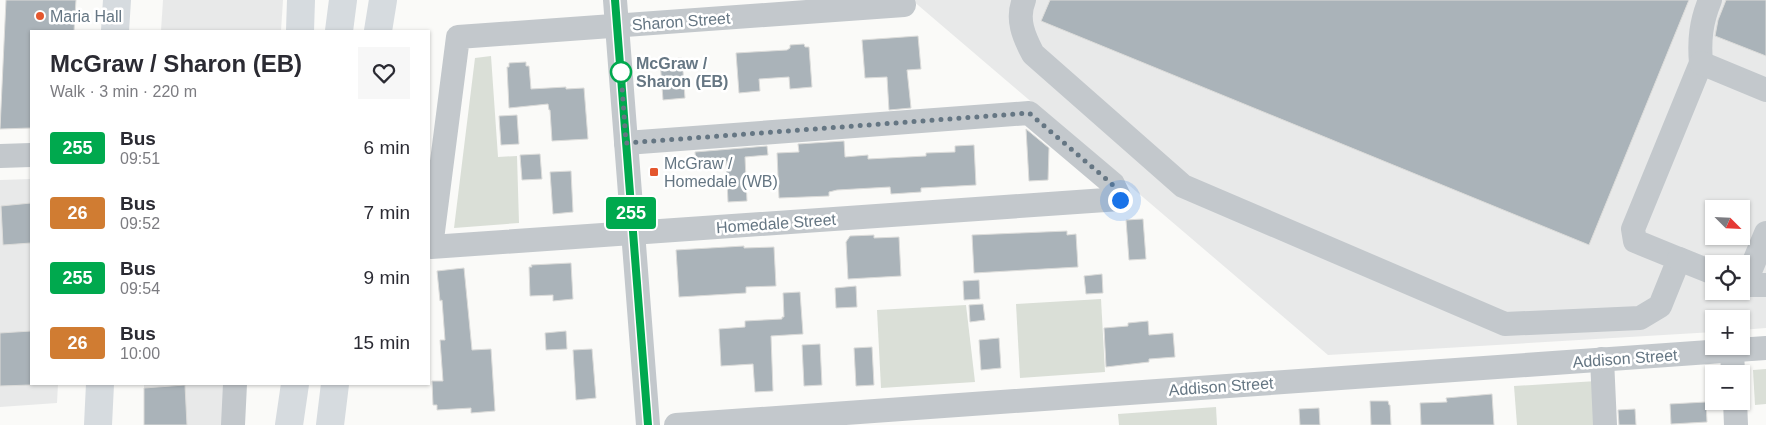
<!DOCTYPE html>
<html lang="en">
<head>
<meta charset="utf-8">
<style>
  body { margin:0; font-family:Arial,sans-serif; background:#f7f7f7; color:#2b2b33; height:100vh; display:flex; flex-direction:column; font-size:19px; white-space:nowrap }
  * { box-sizing:border-box; margin:0 }
  p { font-size:16px; color:#7c7c81 }
  .icon { flex:none; width:28px; height:28px; fill:none; stroke:currentColor; stroke-width:2; stroke-linecap:round; stroke-linejoin:round }
  .map { position:relative; flex:1; overflow:hidden }
  .sheet { position:absolute; left:30px; top:30px; width:400px; height:355px; display:flex; flex-direction:column; background:#fff; border-radius:0px; box-shadow:0 1px 4px #0004 }
  .sheet>* { flex:none }
  .badge { padding:0 10px; border-radius:4px; font-size:18px; line-height:32px }
  .needle { width:32px; rotate:114deg }
  .fabs { position:absolute; left:1705px; top:200px; display:grid; gap:10px }
  .fabs a { display:grid; place-items:center; width:45px; height:45px; border-radius:0px; background:#fff; box-shadow:0 1px 4px #0004; font-size:25px }
  .you { position:absolute; width:25px; height:25px; margin:-12px; border:4px solid #fff; border-radius:50%; background:#1a73e8; box-shadow:0 0 0 8px #1a73e833 }
  .map>.badge { position:absolute; translate:-50% -50%; box-shadow:0 0 0 2px #fff }
  .round { display:grid; place-items:center; flex:none; width:52px; height:52px; border-radius:0px; background:#f7f7f7 }
  .summary { display:flex; align-items:center; justify-content:space-between; height:85px; padding:0 20px }
  h1 { font-size:24px; font-weight:600; line-height:38px }
  ul { padding:0; list-style:none }
  li { display:flex; align-items:center; gap:15px; height:65px; padding:0 20px }
  li div { flex:1 }
  li b { display:block; font-size:19px }
  li em { font-style:normal }
  li .badge { min-width:55px; font-weight:700; text-align:center }
  .map>svg:first-child { display:block }
  .built { fill:#e8e9e9; fill-rule:evenodd }
  .green { fill:#dadfd7 }
  .building { fill:#aab3b9; stroke:#dcdcda }
  .lines { fill:none; stroke-linecap:round; stroke-linejoin:round }
  .minor { stroke:#c3c8cc; stroke-width:24 }
  .major { stroke:#d6dbdf; stroke-width:28 }
  .highway { stroke:#d6dbdf; stroke-width:28 }
  .line-casing { stroke:#fff; stroke-width:11 }
  .line { stroke:#00a94e; stroke-width:8 }
  .walk { stroke:#657683; stroke-width:5; stroke-dasharray:0 9 }
  .poi-dot { fill:#e4572e; stroke:#fff; stroke-width:2 }
  .stop-dot { fill:#fff; stroke:#00a94e; stroke-width:2.5 }
  .labels { text-anchor:middle; stroke-width:5; stroke-linejoin:round; paint-order:stroke }
  .poi-label { font-size:16px; fill:#657683; stroke:#fff; text-anchor:start }
  .street-label { font-size:16px; fill:#657683; stroke:#fff }
  .stop-label { font-size:16px; font-weight:bold; fill:#657683; stroke:#fff; text-anchor:start }
</style>
</head>
<body>
<div class="map">
<svg width="1766" height="425" viewBox="0 0 1766 425">
  <rect width="100%" height="100%" fill="#fafaf8"/>
  <g class="built">
    <polygon points="163,0 283,0 281,31 161,31"/>
    <path d="M912,0H1766V328L1741,330V319H1714V332L1328,355ZM1714,209H1741V236H1714ZM1714,264H1741V291H1714Z"/>
    <polygon points="31,179 31,384 58,384 57,403 0,407 0,180"/>
    <rect x="144" y="384" width="83" height="41"/>
  </g>
  <g class="green">
    <polygon points="491,56 498,157 517,156 519,223 454,228 475,58"/>
    <polygon points="1101,299 1105,372 1020,378 1016,304"/>
    <polygon points="966,305 975,382 881,388 877,310"/>
    <polygon points="1766,369 1766,404 1755,405 1753,370"/>
    <polygon points="1597,381 1599,425 1517,425 1514,386"/>
    <polygon points="1216,407 1217,425 1119,425 1118,414"/>
  </g>
  <g class="building">
    <polygon points="6,0 76,0 74,31 31,31 31,128 0,129"/>
    <polygon points="1050,0 1689,0 1589,245 1041,21"/>
    <polygon points="1726,0 1766,0 1766,56 1715,36 1718,20"/>
    <polygon points="918,36 921,69 907,70 911,108 889,110 887,77 865,78 862,40"/>
    <polygon points="804,44 805,47 809,47 812,87 790,89 789,77 759,79 760,91 739,93 736,53 787,50 790,48 790,45"/>
    <polygon points="682,58 685,98 663,100 660,60"/>
    <polygon points="526,62 526,66 529,66 531,89 566,87 566,89 584,88 588,139 552,141 550,110 549,110 548,104 509,108 507,67 509,67 509,63"/>
    <polygon points="517,115 519,144 501,145 499,116"/>
    <polygon points="1026,129 1049,148 1048,180 1029,181"/>
    <polygon points="844,141 845,157 868,155 868,159 926,156 926,153 955,152 955,146 974,145 976,185 921,188 921,192 891,194 890,187 837,190 829,192 829,196 779,198 777,153 799,152 798,144"/>
    <polygon points="767,146 768,155 745,157 747,201 728,202 726,161 696,164 695,152"/>
    <polygon points="540,154 542,179 522,180 520,155"/>
    <polygon points="571,171 573,212 553,214 550,172"/>
    <polygon points="31,203 31,243 3,245 1,206"/>
    <polygon points="1143,219 1146,259 1129,260 1126,220"/>
    <polygon points="1067,231 1067,235 1076,234 1078,267 974,273 972,235"/>
    <polygon points="874,235 874,238 899,237 901,276 848,279 846,242 850,236"/>
    <polygon points="744,246 744,248 774,247 776,286 746,287 746,293 679,297 676,250"/>
    <polygon points="571,263 573,299 553,301 553,295 530,296 529,267 532,267 531,265"/>
    <polygon points="464,268 472,350 491,349 495,411 471,413 471,408 437,410 437,405 433,405 432,381 443,381 440,340 445,340 442,300 440,301 437,271"/>
    <polygon points="1102,274 1103,293 1086,294 1084,276"/>
    <polygon points="979,280 980,299 964,300 963,281"/>
    <polygon points="856,286 857,307 836,308 835,288"/>
    <polygon points="800,292 803,334 771,336 773,391 755,392 753,364 721,366 719,329 745,327 745,321 782,319 782,317 784,317 783,293"/>
    <polygon points="983,304 985,320 970,322 969,305"/>
    <polygon points="1148,321 1149,335 1173,333 1175,357 1149,359 1149,362 1106,367 1104,328 1128,326 1128,323"/>
    <polygon points="31,331 31,385 0,386 0,333"/>
    <polygon points="566,331 567,349 546,350 545,333"/>
    <polygon points="999,338 1001,368 981,370 979,340"/>
    <polygon points="820,344 822,385 804,386 802,345"/>
    <polygon points="872,347 874,385 856,386 854,348"/>
    <polygon points="592,349 596,398 576,400 573,350"/>
    <polygon points="185,385 187,425 144,425 144,388"/>
    <polygon points="1492,394 1494,425 1421,425 1420,403 1447,402 1446,398"/>
    <polygon points="1370,401 1388,401 1389,405 1390,405 1391,425 1371,425"/>
    <polygon points="1706,402 1707,422 1671,424 1670,404"/>
    <polygon points="1319,408 1320,425 1300,425 1299,409"/>
    <polygon points="1635,409 1636,425 1619,425 1618,410"/>
  </g>
  <g class="lines">
    <g class="minor">
      <polyline points="615,0 648,425"/>
      <path d="M1024,0C1016,19 1024,37 1033,54L1183,186L1505,324L1640,318L1660,306L1679,259L1635,241L1633,229L1701,63C1699,40 1701,22 1710,0"/>
      <polyline points="1701,63 1766,90"/>
      <polyline points="626,143 1029,113 1113,184 1120,199 431,247 458,37 904,5"/>
      <polyline points="0,156 31,155"/>
      <polyline points="1679,259 1714,273"/>
      <polyline points="1741,285 1766,285"/>
      <polyline points="1744,286 1766,233"/>
      <polyline points="1732,350 1733,374"/>
      <polyline points="1602,359 1605,425"/>
      <polyline points="1735,401 1736,425"/>
      <polyline points="233,425 235,384"/>
      <polyline points="676,425 1766,348"/>
    </g>
    <g class="major">
      <polyline points="115,31 117,0"/>
      <polyline points="98,425 100,384"/>
    </g>
    <g class="highway">
      <polyline points="300,31 301,0"/>
      <polyline points="339,31 343,0"/>
      <polyline points="378,31 383,0"/>
      <polyline points="289,425 295,384"/>
      <polyline points="330,425 335,384"/>
    </g>
  </g>
  <g class="lines">
    <g class="line-casing">
      <polyline id="line" points="615,0 648,425"/>
    </g>
    <use href="#line" class="line"/>
    <polyline class="walk" points="621,72 626,143 1029,113 1112,184 1120,200"/>
  </g>
  <g class="poi-dot">
    <circle cx="40" cy="16" r="5"/>
    <rect x="649" y="167" width="10" height="10" rx="2.5"/>
  </g>
  <circle class="stop-dot" cx="621" cy="72" r="10"/>
  <g class="labels">
    <g class="poi-label">
      <text x="50" y="22">Maria Hall</text>
      <text x="664" y="169">McGraw /<tspan x="664" dy="18">Homedale (WB)</tspan></text>
    </g>
    <g class="street-label">
      <text transform="translate(681 21) rotate(-4)" y="6">Sharon Street</text>
      <text transform="translate(776 223) rotate(-4)" y="6">Homedale Street</text>
      <text transform="translate(1625 358) rotate(-4)" y="6">Addison Street</text>
      <text transform="translate(1221 386) rotate(-4)" y="6">Addison Street</text>
    </g>
    <g class="stop-label">
      <text x="636" y="69">McGraw /<tspan x="636" dy="18">Sharon (EB)</tspan></text>
    </g>
  </g>
</svg>
<div class="fabs">
<a><svg class="needle" viewBox="-14 -14 28 28"><path d="M0-13l5 13h-10z" fill="#e53935"/><path d="M0 13l5-13h-10z" fill="#7c7c81"/></svg></a>
<a><svg class="icon" aria-label="locate" viewBox="0 0 24 24"><circle cx="12" cy="12" r="6"/><path d="M12 2v4M12 18v4M2 12h4M18 12h4"/></svg></a>
<a>+</a>
<a>−</a>
</div>
<div class="you" style="left:1120px;top:200px"></div>
<b class="badge" style="left:631px;top:213px;background:#00a94e;color:#fff">255</b>
<section class="sheet">
<div class="summary"><div><h1>McGraw / Sharon (EB)</h1><p>Walk · 3 min · 220 m</p></div><a class="round"><svg class="icon" aria-label="heart" viewBox="0 0 24 24"><path d="M12 20l-8-8c-3-5 5-10 8-4 3-6 11-1 8 4z"/></svg></a></div>
<ul>
<li><span class="badge" style="background:#00a94e;color:#fff">255</span><div><b>Bus</b><p>09:51</p></div><em>6 min</em></li>
<li><span class="badge" style="background:#d07c32;color:#fff">26</span><div><b>Bus</b><p>09:52</p></div><em>7 min</em></li>
<li><span class="badge" style="background:#00a94e;color:#fff">255</span><div><b>Bus</b><p>09:54</p></div><em>9 min</em></li>
<li><span class="badge" style="background:#d07c32;color:#fff">26</span><div><b>Bus</b><p>10:00</p></div><em>15 min</em></li>
</ul>
</section>
</div>
</body>
</html>
